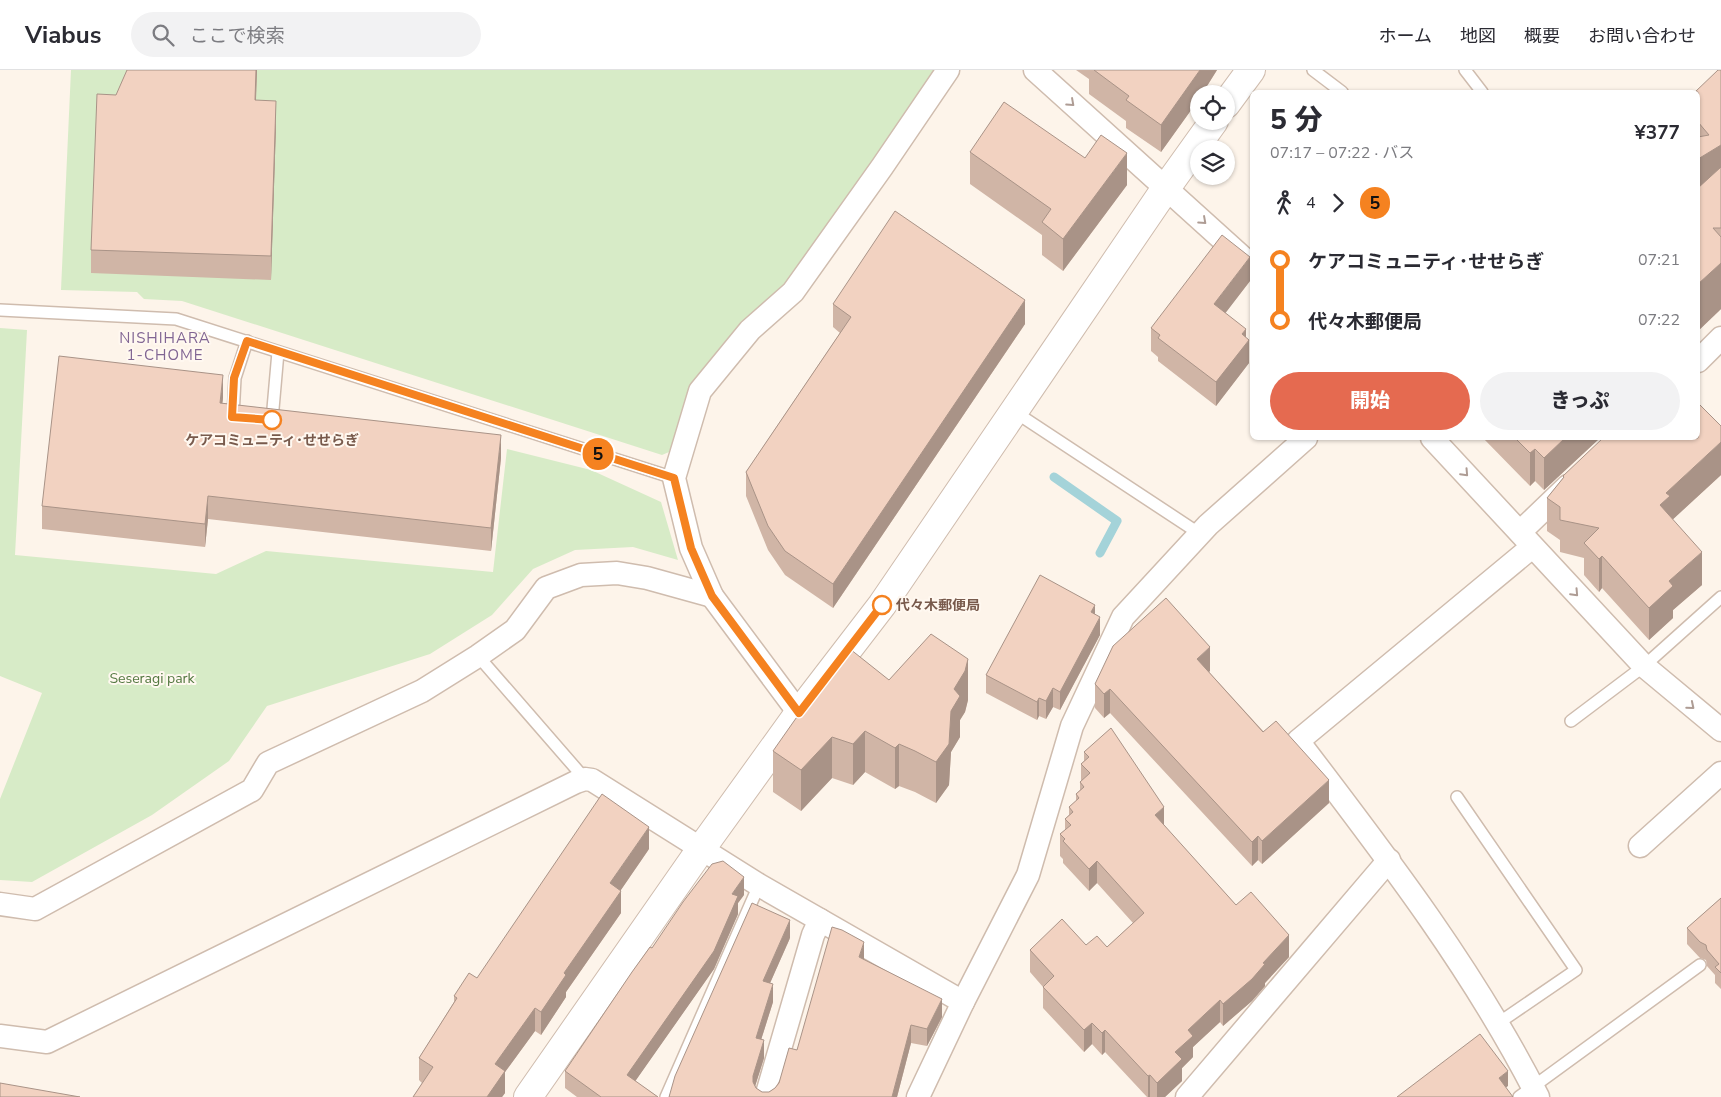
<!DOCTYPE html>
<html lang="ja">
<head>
<meta charset="utf-8">
<style>
  body { margin:0; font-family:"Nunito Sans","Noto Sans JP",sans-serif; background:#f2f2f3; color:#2b2b33; height:100vh; display:flex; flex-direction:column; font-size:19px; white-space:nowrap }
  * { box-sizing:border-box; margin:0 }
  p { font-size:16px; color:#7c7c81 }
  .icon { flex:none; width:28px; height:28px; fill:none; stroke:currentColor; stroke-width:2; stroke-linecap:round; stroke-linejoin:round }
  .map { position:relative; flex:1; overflow:hidden }
  .side { position:absolute; left:1250px; top:20px; width:450px; height:350px; display:flex; flex-direction:column; background:#fff; border-radius:8px; box-shadow:0 1px 4px #0004 }
  .side>* { flex:none }
  .badge { padding:0 10px; border-radius:16px; font-size:18px; line-height:32px }
  .buttons { position:absolute; left:1190px; top:15px; display:grid; gap:10px }
  .buttons a { display:grid; place-items:center; width:45px; height:45px; border-radius:50%; background:#fff; box-shadow:0 1px 4px #0004; font-size:25px }
  .map>.badge { position:absolute; translate:-50% -50%; box-shadow:0 0 0 2px #fff }
  .legs { display:flex; align-items:center; gap:8px; height:55px; padding:0 20px; font-size:16px }
  .legs p { margin-inline-start:auto }
  .head { display:flex; align-items:center; justify-content:space-between; height:85px; padding:0 20px }
  h1 { font-size:28px; font-weight:800; line-height:38px }
  .button { display:flex; gap:10px; margin-top:auto; padding:10px 20px }
  .button a { flex:1; height:58px; border-radius:30px; background:#e56a50; color:#fff; font-size:20px; font-weight:800; line-height:58px; text-align:center }
  .button a+a { background:#f2f2f3; color:#2b2b33 }
  ul { padding:0 20px; list-style:none }
  li { display:flex; align-items:center; gap:18px; height:60px; font-size:19px }
  li i { display:grid; place-items:center; width:8px; height:100%; margin:0 6px; background:currentColor }
  li i::after { content:''; width:12px; height:12px; margin:-6px; border:4px solid; border-radius:50%; background:#fff }
  li p { margin-inline-start:auto }
  li:first-child i { background:linear-gradient(#0000 50%,currentColor 0) }
  li:last-child i { background:linear-gradient(currentColor 50%,#0000 0) }
  header { display:flex; align-items:center; gap:30px; box-sizing:border-box; height:70px; padding:0 25px; background:#fff; border-bottom:1px solid #e1e1e2 }
  header strong { font-size:24px }
  nav { display:flex; gap:28px; margin-inline-start:auto; font-size:18px }
  .search { width:350px; height:45px; background:#f2f2f3; display:flex; align-items:center; gap:12px; box-sizing:border-box; padding:0 18px; border-radius:28px; color:#7c7c81; font-size:19px }
  .map>svg:first-child { display:block }
  .green { fill:#d7ebc7 }
  .lines { fill:none; stroke-linecap:round; stroke-linejoin:round }
  .stream { stroke:#a4d3d9; stroke-width:9 }
  .service-casing { stroke:#cfbcae; stroke-width:14 }
  .minor-casing { stroke:#cfbcae; stroke-width:25 }
  .tertiary-casing { stroke:#cfbcae; stroke-width:30 }
  .service { stroke:#fff; stroke-width:11 }
  .minor { stroke:#fff; stroke-width:22 }
  .tertiary { stroke:#fff; stroke-width:28 }
  .wall { fill:#d0b5a6 }
  .shaded-wall { fill:#a99387 }
  .building { fill:#f2d2c1; stroke:#a99387 }
  .oneway { stroke:#ae9c94 }
  .line-1-casing { stroke:#fff; stroke-width:11 }
  .line-1 { stroke:#f58220; stroke-width:8 }
  .stop-1-dot { fill:#fff; stroke:#f58220; stroke-width:2.5 }
  .labels { text-anchor:middle; stroke-width:4; stroke-linejoin:round; paint-order:stroke }
  .stop-label { font-size:14px; font-weight:bold; fill:#785a4c; stroke:#fff8f0 }
  .park-label { font-size:14px; fill:#547841; stroke:#fff8f0 }
  .neighbourhood-label { font-size:15px; letter-spacing:1px; fill:#816593; stroke:#fff8f0 }
</style>
</head>
<body>
<header>
<strong>Viabus</strong>
<div class="search"><svg class="icon" aria-label="search" viewBox="0 0 24 24"><circle cx="10" cy="10" r="6"/><path d="M15 15l6 6"/></svg>ここで検索</div>
<nav><a>ホーム</a><a>地図</a><a>概要</a><a>お問い合わせ</a></nav>
</header>
<div class="map">
<svg width="1721" height="1027" viewBox="0 0 1721 1027">
  <rect width="100%" height="100%" fill="#fdf4ea"/>
  <g class="green">
    <polygon points="71,0 938,0 789,216 693,314 669,382 662,385 182,231 144,229 137,222 61,220"/>
    <polygon points="0,258 27,260 15,485 216,504 266,481 493,502 507,379 591,400 661,432 678,490 633,477 575,480 533,499 492,545 430,584 267,636 229,691 152,745 32,812 0,810 0,729 42,623 0,606"/>
  </g>
  <g class="lines">
    <polyline class="stream" points="1054,407 1117,451 1100,483"/>
    <g class="service-casing">
      <g id="service">
        <polyline points="1313,0 1342,22"/>
        <polyline points="1465,0 1482,22"/>
        <polyline points="0,240 176,249 674,408"/>
        <polyline points="1015,342 1200,464"/>
        <polyline points="233,347 235,308 247,271"/>
        <polyline points="269,349 272,350 278,282"/>
        <polyline points="478,586 585,709"/>
        <polyline points="1571,651 1644,596 1721,527"/>
        <polyline points="1457,727 1576,900 1497,954"/>
        <polyline points="666,1027 759,815"/>
        <polyline points="1519,1027 1700,895"/>
      </g>
    </g>
    <g class="minor-casing">
      <g id="minor">
        <polyline points="1035,0 1252,196"/>
        <polyline points="1698,291 1721,268"/>
        <polyline points="1432,368 1644,596 1721,660"/>
        <polyline points="1520,462 1568,416"/>
        <path d="M1532,477L1298,671C1385,785 1473,899 1538,1027"/>
        <polyline points="799,643 712,526 691,478 674,408 700,321 750,260 793,222 882,97 948,0"/>
        <polyline points="1640,776 1721,703"/>
        <polyline points="0,834 35,839 252,720 268,693 422,621 478,586 515,560 546,518 581,505 617,503 647,508 712,526"/>
        <polyline points="0,966 47,972 576,712 585,709 592,710 759,815 963,932"/>
        <polyline points="766,1027 813,865 820,850"/>
        <polyline points="918,1027 963,932 1028,805 1072,656 1123,547 1208,455 1306,368"/>
        <polyline points="1187,1027 1389,790"/>
      </g>
    </g>
    <g class="tertiary-casing">
      <g id="tertiary">
        <polyline points="1226,34 1251,0"/>
        <polyline points="528,1027 701,779 799,643 882,535 1166,118 1214,51"/>
      </g>
    </g>
    <use href="#service" class="service"/>
    <use href="#minor" class="minor"/>
    <use href="#tertiary" class="tertiary"/>
  </g>
  <g class="wall">
    <polygon points="127,0 257,0 256,30 276,55 271,210 91,203 91,180 116,25"/>
    <polygon points="1076,0 1217,0 1202,24 1199,24 1199,29 1161,82 1126,58 1126,51 1089,24 1089,9"/>
    <polygon points="1721,0 1721,239 1698,261 1698,22"/>
    <polygon points="970,82 1085,88 1127,115 1063,201 1042,185 1042,165 970,114"/>
    <polygon points="1250,211 1225,243 1246,267 1249,293 1216,336 1158,291 1158,287 1151,281 1151,258"/>
    <polygon points="833,234 1025,254 833,538 785,505 768,480 746,426 746,402 840,263 833,257"/>
    <polygon points="223,328 222,333 501,388 491,481 208,449 205,477 42,459 42,436"/>
    <polygon points="1483,368 1600,368 1544,420 1535,411 1530,416"/>
    <polygon points="1721,405 1672,450 1702,515 1673,540 1673,548 1649,570 1602,518 1599,522 1584,505 1584,488 1560,482 1560,470 1547,461 1547,428 1563,408 1563,406"/>
    <polygon points="1095,544 1100,565 1060,640 1053,637 1046,649 1039,646 1037,650 986,623 986,605"/>
    <polygon points="1210,601 1209,602 1329,733 1262,794 1258,790 1252,796 1110,643 1104,648 1095,638 1095,614"/>
    <polygon points="889,610 968,630 965,642 960,650 960,667 951,682 949,715 936,733 915,722 899,716 895,719 865,702 853,715 832,708 801,741 773,722 773,681"/>
    <polygon points="1084,682 1164,756 1236,835 1289,887 1265,913 1265,916 1252,931 1223,956 1220,952 1193,977 1193,987 1182,998 1182,1011 1165,1027 1147,1027 1105,982 1102,985 1092,974 1084,982 1043,938 1043,917 1030,902 1030,880 1086,875 1107,877 1133,853 1097,813 1089,821 1063,793 1063,789 1060,786 1060,764 1065,760 1065,749 1069,745 1069,737 1076,731 1076,724 1080,720 1080,712 1081,711 1081,694 1084,691"/>
    <polygon points="649,779 620,821 621,843 566,922 566,927 541,965 535,961 505,1002 505,1023 502,1027 413,1027 422,1013 419,1010 419,988 454,932 454,926"/>
    <polygon points="744,825 738,833 738,844 714,899 635,1011 658,1027 577,1027 565,1018 565,1001 652,878"/>
    <polygon points="1721,828 1721,919 1715,913 1715,905 1707,896 1706,890 1700,888 1687,874 1687,858"/>
    <polygon points="790,868 770,913 773,932 761,970 764,988 755,1016 756,1018 762,1022 769,1022 775,1018 797,980 864,890 942,947 927,976 911,973 897,1027 669,1027"/>
  </g>
  <g class="shaded-wall">
    <polygon points="256,0 257,0 255,54 255,30"/>
    <polygon points="1200,0 1217,0 1202,24 1199,24 1199,29 1161,82 1161,55"/>
    <polygon points="276,31 276,55 271,210 271,186"/>
    <polygon points="1721,75 1721,122 1698,136 1698,89"/>
    <polygon points="1127,83 1127,115 1063,201 1063,169"/>
    <polygon points="1250,187 1250,211 1214,258 1214,234"/>
    <polygon points="1721,193 1721,239 1698,261 1698,214"/>
    <polygon points="1025,230 1025,254 833,538 833,514"/>
    <polygon points="1246,259 1246,274 1249,270 1249,293 1216,336 1216,312 1242,264"/>
    <polygon points="223,305 223,328 220,356 220,333"/>
    <polygon points="501,365 501,388 491,481 491,458"/>
    <polygon points="1565,368 1600,368 1544,420 1544,388"/>
    <polygon points="1721,372 1721,405 1670,452 1660,435 1666,423"/>
    <polygon points="1535,379 1535,411 1530,416 1530,383"/>
    <polygon points="208,426 208,449 205,477 205,454"/>
    <polygon points="1702,482 1702,515 1673,540 1673,548 1649,570 1649,538 1669,511"/>
    <polygon points="1602,486 1602,518 1599,522 1599,489"/>
    <polygon points="1095,535 1095,553 1091,542"/>
    <polygon points="1100,547 1100,565 1060,640 1060,622"/>
    <polygon points="1210,577 1210,601 1197,613 1197,589"/>
    <polygon points="968,589 968,630 965,642 960,650 960,667 951,682 949,715 936,733 936,692 954,619"/>
    <polygon points="1053,618 1053,637 1046,649 1046,631"/>
    <polygon points="1110,619 1110,643 1104,648 1104,624"/>
    <polygon points="1039,628 1039,646 1037,650 1037,632"/>
    <polygon points="865,661 865,702 853,715 853,674"/>
    <polygon points="832,667 832,708 801,741 801,700"/>
    <polygon points="899,674 899,716 895,719 895,678"/>
    <polygon points="1329,710 1329,733 1262,794 1262,771"/>
    <polygon points="1164,737 1164,758 1155,745"/>
    <polygon points="649,757 649,779 610,836 610,813"/>
    <polygon points="1258,766 1258,790 1252,796 1252,772"/>
    <polygon points="1097,791 1097,813 1089,821 1089,799"/>
    <polygon points="744,807 744,825 738,833 738,844 714,899 627,1023 627,1005 732,824"/>
    <polygon points="621,821 621,843 566,922 566,927 541,965 541,942 564,903"/>
    <polygon points="790,850 790,868 763,929 763,911"/>
    <polygon points="1289,865 1289,887 1265,913 1265,916 1252,931 1223,956 1223,934"/>
    <polygon points="864,872 864,890 859,887"/>
    <polygon points="773,914 773,932 756,986 756,968"/>
    <polygon points="942,929 942,947 927,976 927,959"/>
    <polygon points="1220,930 1220,952 1193,977 1193,987 1182,998 1182,1011 1165,1027 1157,1027 1157,1013 1188,960"/>
    <polygon points="535,938 535,961 505,1002 505,1023 502,1027 487,1027 495,994"/>
    <polygon points="1092,953 1092,974 1084,982 1084,960"/>
    <polygon points="911,955 911,973 897,1027 892,1027"/>
    <polygon points="1105,960 1105,982 1102,985 1102,963"/>
    <polygon points="764,970 764,988 753,1023 753,1006"/>
    <polygon points="1508,1001 1508,1016 1499,1023 1499,1008"/>
    <polygon points="1150,1005 1150,1027 1148,1027 1148,1006"/>
  </g>
  <g class="building">
    <polygon points="127,0 256,0 255,30 276,31 271,186 91,180 97,24 116,25"/>
    <polygon points="1094,0 1200,0 1161,55 1126,30 1129,26"/>
    <polygon points="1718,0 1721,0 1721,75 1698,89 1698,67 1709,65 1698,52 1698,22 1695,22"/>
    <polygon points="1004,32 1085,88 1101,65 1127,83 1063,169 1042,152 1051,139 970,82"/>
    <polygon points="1721,97 1721,158 1713,158 1721,167 1721,193 1698,214 1698,118"/>
    <polygon points="895,141 1025,230 833,514 785,481 768,456 746,402 851,247 833,234"/>
    <polygon points="1222,165 1250,187 1214,234 1246,259 1242,264 1249,270 1216,312 1158,268 1160,265 1151,258"/>
    <polygon points="59,286 223,305 220,333 501,365 491,458 208,426 205,454 42,436"/>
    <polygon points="1698,333 1721,356 1721,372 1666,423 1670,426 1660,435 1702,482 1669,511 1673,516 1649,538 1602,486 1599,489 1584,473 1599,458 1560,450 1560,437 1547,428 1564,407 1563,406 1603,368 1698,368"/>
    <polygon points="1515,368 1565,368 1544,388 1535,379 1530,383"/>
    <polygon points="1040,505 1095,535 1091,542 1100,547 1060,622 1053,618 1046,631 1039,628 1037,632 986,605"/>
    <polygon points="1166,528 1210,577 1197,589 1263,662 1276,651 1329,710 1262,771 1258,766 1252,772 1110,619 1104,624 1095,614 1113,576"/>
    <polygon points="931,564 968,589 965,601 954,619 960,626 951,641 949,674 936,692 915,681 899,674 895,678 865,661 853,674 832,667 801,700 773,681 834,594 839,597 850,579 889,610"/>
    <polygon points="1111,658 1164,737 1155,745 1236,835 1251,822 1289,865 1263,893 1265,894 1252,909 1223,934 1220,930 1188,960 1193,966 1175,982 1182,989 1157,1013 1150,1005 1148,1006 1105,960 1102,963 1092,953 1084,960 1043,917 1054,906 1030,880 1062,849 1086,875 1097,866 1107,877 1144,843 1097,791 1089,799 1063,771 1065,769 1060,764 1071,755 1065,749 1073,742 1069,737 1079,728 1076,724 1084,717 1080,712 1090,703 1081,694 1089,687 1084,682"/>
    <polygon points="602,724 649,757 610,813 621,821 564,903 566,905 541,942 535,938 495,994 505,1001 487,1027 413,1027 433,997 419,988 457,928 454,926 469,903 477,908"/>
    <polygon points="723,791 744,807 732,824 738,826 714,881 627,1005 658,1027 601,1027 565,1001 632,902 650,877 652,878 683,832 712,794"/>
    <polygon points="1721,828 1721,903 1715,897 1719,894 1707,880 1706,875 1700,872 1687,858"/>
    <polygon points="752,833 790,850 763,911 773,914 756,968 764,970 753,1006 753,1012 756,1018 762,1022 769,1022 775,1018 779,1013 789,978 797,980 832,857 842,860 864,872 859,887 942,929 927,959 911,955 892,1027 669,1027 675,1006"/>
    <polygon points="1480,964 1508,1001 1499,1008 1513,1027 1397,1027"/>
    <polygon points="0,1013 80,1027 0,1027"/>
  </g>
  <defs><path id="oneway-chevron" d="M-2-3.5L2.5 0L-2 3.5" fill="none" stroke-width="1.6" stroke-linecap="round" stroke-linejoin="round" transform="scale(1.25)"/></defs>
  <g class="oneway">
    <use href="#oneway-chevron" transform="translate(1071 33) rotate(42)"/>
    <use href="#oneway-chevron" transform="translate(1203 151) rotate(42)"/>
    <use href="#oneway-chevron" transform="translate(1465 403) rotate(47)"/>
    <use href="#oneway-chevron" transform="translate(1575 523) rotate(47)"/>
    <use href="#oneway-chevron" transform="translate(1691 636) rotate(40)"/>
  </g>
  <g class="lines">
    <g class="line-1-casing">
      <polyline id="line-1" points="272,350 232,347 234,308 247,271 674,408 691,478 712,526 799,643 882,535"/>
    </g>
    <use href="#line-1" class="line-1"/>
  </g>
  <g class="stop-1-dot">
    <circle cx="272" cy="350" r="9"/>
    <circle cx="882" cy="535" r="9"/>
  </g>
  <g class="labels">
    <g class="stop-label">
      <text x="272" y="375">ケアコミュニティ･せせらぎ</text>
      <text x="896" y="540" text-anchor="start">代々木郵便局</text>
    </g>
    <g class="park-label">
      <text x="152" y="613">Seseragi park</text>
    </g>
    <g class="neighbourhood-label">
      <text x="165" y="273">NISHIHARA<tspan x="165" dy="17">1-CHOME</tspan></text>
    </g>
  </g>
</svg>
<div class="buttons">
<a><svg class="icon" aria-label="locate" viewBox="0 0 24 24"><circle cx="12" cy="12" r="6"/><path d="M12 2v4M12 18v4M2 12h4M18 12h4"/></svg></a>
<a><svg class="icon" aria-label="layers" viewBox="0 0 24 24"><path d="M12 4l9 5-9 5-9-5zM3 14l9 5 9-5"/></svg></a>
</div>
<b class="badge" style="left:598px;top:384px;background:#f58220;color:#111">5</b>
<section class="side">
<div class="head"><div><h1>5 分</h1><p>07:17 – 07:22 · バス</p></div><b>¥377</b></div>
<div class="legs"><svg class="icon" aria-label="walk" viewBox="0 0 24 24"><circle cx="13" cy="4" r="2"/><path d="M13 8l-2 6 4 7M11 14l-3 7M7 12l3-4h3l4 4"/></svg>4<svg class="icon" aria-label="forward" viewBox="0 0 24 24"><path d="M9 5l7 7-7 7"/></svg><b class="badge" style="background:#f58220;color:#111">5</b></div>
<ul>
<li><i style="color:#f58220"></i><b>ケアコミュニティ･せせらぎ</b><p>07:21</p></li>
<li><i style="color:#f58220"></i><b>代々木郵便局</b><p>07:22</p></li>
</ul>
<div class="button"><a>開始</a><a>きっぷ</a></div>
</section>
</div>
</body>
</html>
